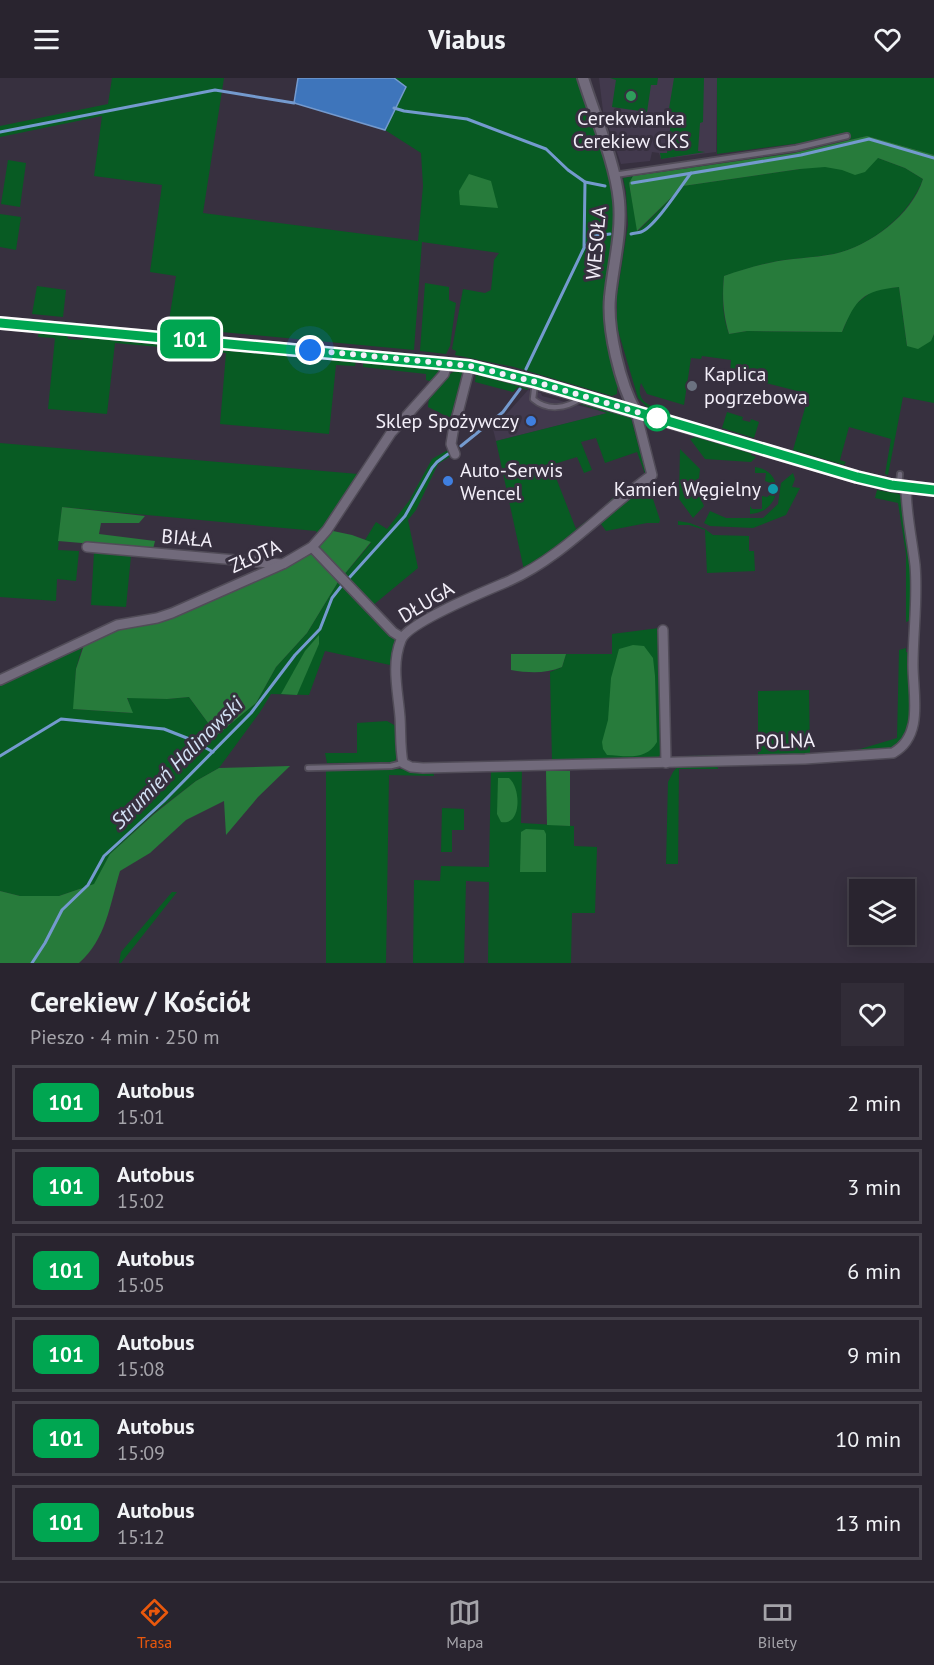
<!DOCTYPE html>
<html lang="pl">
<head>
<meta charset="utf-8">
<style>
  body { margin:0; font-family:"PT Sans",sans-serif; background:#312c37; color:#f1f3f6; height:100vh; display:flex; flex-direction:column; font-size:22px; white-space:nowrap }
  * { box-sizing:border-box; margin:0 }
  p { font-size:20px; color:#a5a4aa }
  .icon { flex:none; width:33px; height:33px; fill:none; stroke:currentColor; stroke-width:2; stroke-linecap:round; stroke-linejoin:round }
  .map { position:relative; height:885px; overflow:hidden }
  .panel { display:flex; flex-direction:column; background:#29242f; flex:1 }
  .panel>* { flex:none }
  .badge { padding:0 12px; border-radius:9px; font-size:21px; line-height:39px }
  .fabs { position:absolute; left:849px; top:801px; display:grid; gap:12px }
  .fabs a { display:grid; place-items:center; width:66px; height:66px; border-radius:0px; background:#29242f; box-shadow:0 3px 15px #0003,0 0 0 2px #45414b; font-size:30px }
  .you { position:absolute; width:30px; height:30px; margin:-15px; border:4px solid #fff; border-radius:50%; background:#1a73e8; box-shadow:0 0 0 9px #1a73e833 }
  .map>.badge { position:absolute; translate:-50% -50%; box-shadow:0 0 0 3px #fff }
  .round { display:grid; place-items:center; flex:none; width:63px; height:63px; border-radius:0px; background:#312c37 }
  .overview { display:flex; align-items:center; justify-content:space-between; height:102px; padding:0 30px }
  h1 { font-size:28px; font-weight:700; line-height:45px }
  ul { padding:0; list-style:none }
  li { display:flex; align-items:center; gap:18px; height:75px; margin:0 12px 9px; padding:0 18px; border:3px solid #45414b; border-radius:0px }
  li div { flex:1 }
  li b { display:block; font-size:22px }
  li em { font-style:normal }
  li .badge { min-width:66px; font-weight:700; text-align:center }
  header { display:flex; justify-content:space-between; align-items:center; height:78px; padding:0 30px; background:#29242f; font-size:27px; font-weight:700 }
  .tabs { display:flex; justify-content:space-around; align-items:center; height:84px; border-top:2px solid #45414b; background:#29242f; font-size:16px; color:#a5a4aa }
  .tabs a { display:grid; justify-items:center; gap:3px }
  .tabs .on { color:#ea580c }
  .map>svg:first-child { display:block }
  .built { fill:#42394d }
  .green { fill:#085b23 }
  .forest { fill:#277b3b }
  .water { fill:#3e75bb; stroke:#749ace; stroke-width:1.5 }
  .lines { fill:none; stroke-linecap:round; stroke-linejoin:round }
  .stream { stroke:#749ace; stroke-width:3 }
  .service-casing { stroke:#514c58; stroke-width:8 }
  .minor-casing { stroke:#514c58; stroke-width:12 }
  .tertiary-casing { stroke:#514c58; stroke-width:14 }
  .service { stroke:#716a7b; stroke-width:4.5 }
  .minor { stroke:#716a7b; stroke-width:9 }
  .tertiary { stroke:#716a7b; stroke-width:10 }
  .line-casing { stroke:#fff; stroke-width:14 }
  .line { stroke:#00a651; stroke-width:9 }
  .walk { stroke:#f3eff9; stroke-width:6; stroke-dasharray:0 10.8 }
  .leisure-dot { fill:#2e9e5b; stroke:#37303f; stroke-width:2 }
  .worship-dot { fill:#6b7280; stroke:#37303f; stroke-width:2 }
  .stop-dot { fill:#fff; stroke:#00a651; stroke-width:3 }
  .shop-dot { fill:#3f7fe0; stroke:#37303f; stroke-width:2 }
  .culture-dot { fill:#0f9aa8; stroke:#37303f; stroke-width:2 }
  .labels { text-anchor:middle; stroke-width:6; stroke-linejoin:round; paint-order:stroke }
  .poi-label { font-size:20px; fill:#f3eff9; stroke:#37303f; text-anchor:start }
  .street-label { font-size:20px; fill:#f3eff9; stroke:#37303f }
  .water-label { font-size:21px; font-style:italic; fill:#d4e2f6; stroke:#37303f }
</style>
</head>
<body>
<header><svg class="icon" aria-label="menu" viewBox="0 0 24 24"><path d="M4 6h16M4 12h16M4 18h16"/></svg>Viabus<svg class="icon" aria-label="heart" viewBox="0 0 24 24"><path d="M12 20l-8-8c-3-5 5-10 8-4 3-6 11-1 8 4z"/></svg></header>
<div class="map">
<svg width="934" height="885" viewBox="0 0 934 885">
  <rect width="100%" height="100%" fill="#37303f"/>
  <g class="built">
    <polygon points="599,0 717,0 716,74 661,81 659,75 652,74 650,83 621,86 603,33"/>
    <polygon points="528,312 541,315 542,318 608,335 496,363 493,351"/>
  </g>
  <g class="green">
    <path d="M112,0H224L203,135L418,163L423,108L421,75L385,52L406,9L394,0H578C591,39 611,88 614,128C617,162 605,195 604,229C603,257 613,283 621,309L617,310V316L612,318L514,289L455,277L456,273L452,271L463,211L485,215L491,212L494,182L499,175L422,164L414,272L168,249L176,198L150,194L162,107L94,98L102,38L0,59V48L108,26Z"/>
    <polygon points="610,0 658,0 657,7 651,7 647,34 612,29 616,2"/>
    <polygon points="674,0 704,0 703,44 700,45 698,73 705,74 661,81 660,75 667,75 671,44 667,43"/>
    <polygon points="717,0 934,0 934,77 867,58 849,62 847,54 801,65 717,76"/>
    <path d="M862,74L905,90L923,101C910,137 871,168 834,176C813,180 790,180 769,185C754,188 739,194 724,198C722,219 722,236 729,256L747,253L842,254L853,228L875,211L899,209L907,268L932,260L934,256V325L903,319L888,397L885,396L891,361L849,349L840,382L846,384L844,387L793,372L809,316L730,296L731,282L702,278L701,281L691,280L684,327L647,316L641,305C636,321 646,327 660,331V333L647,329L638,320L617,249V217L628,147L626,114L623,100L633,98L629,105L638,153L683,108L800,91Z"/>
    <polygon points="8,82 26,85 20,129 1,126"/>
    <polygon points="0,136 21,139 16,172 0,169"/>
    <polygon points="425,205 449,209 449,222 456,225 450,268 446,276 420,273"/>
    <polygon points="37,208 66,212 63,239 32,236"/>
    <polygon points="39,253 67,256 68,261 82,262 84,257 354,281 356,283 355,288 336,287 329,356 220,346 226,275 115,265 107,336 48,331 55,260 38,259"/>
    <polygon points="366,282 438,289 440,293 433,304 426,302 426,296 363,289 363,285"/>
    <polygon points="457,292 463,293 463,299 450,340 428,329 429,319 448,297"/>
    <polygon points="476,294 527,307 528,312 518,309 513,314 475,304"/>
    <polygon points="582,325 593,327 631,340 646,395 645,396 637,374 605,385 596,360 581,364 592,392 584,395 577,379 551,387 576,451 601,432 619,413 620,415 547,479 524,492 496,363 607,335 580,326"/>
    <polygon points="727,334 743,339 742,342 750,344 751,341 759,344 754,360 722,350"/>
    <polygon points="698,358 753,373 751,377 756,379 751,384 705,381 690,361"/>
    <polygon points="0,365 358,396 318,457 316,453 62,429 58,472 79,473 76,503 57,501 56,523 0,519"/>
    <polygon points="680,371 700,391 699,400 695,403 694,417 700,419 704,428 693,440 679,421"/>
    <polygon points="448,372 451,378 438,386 416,432 408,442 418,490 366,533 396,561 390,587 325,573 309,617 271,616 260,634 219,690 196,703 154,735 110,776 95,806 59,818 20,818 0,813 0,605 82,570 76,591 74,631 132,635 127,619 167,621 189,619 217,657 256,625 276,589 307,555 338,504 371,465 365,462 376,444 387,451 409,423 432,381"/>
    <path d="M755,389C787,393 781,435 750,436V428L752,431H762V418L767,419L774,414L773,406L765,403L766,395H755Z"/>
    <polygon points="793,395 795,401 792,409 800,410 786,437 753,450 710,448 704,445 710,433 726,440 763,440 778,426 781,405"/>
    <polygon points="646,407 649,409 660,442 659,445 647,445 606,453 601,446 602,443 643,408"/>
    <polygon points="877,412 899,416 903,422 911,473 914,541 906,544 906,476 898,425 875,420"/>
    <polygon points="678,443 690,445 705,451 713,457 749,458 749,473 754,473 755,493 707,495 705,452 689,447 678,447"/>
    <polygon points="94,474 134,476 131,478 126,529 91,527"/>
    <polygon points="659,550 663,669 658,681 552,683 550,594 562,589 566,576 612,576 612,556"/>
    <path d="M906,570V574L910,575C907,600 921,661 890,672C880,675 867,673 857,674V672L897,660L899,572Z"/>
    <polygon points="809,612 810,677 686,681 684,678 758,677 758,613"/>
    <polygon points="387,643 396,648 399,676 394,684 327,685 325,675 357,675 357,645"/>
    <polygon points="679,687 717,687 718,691 679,691 678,786 666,786 668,704 673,694"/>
    <polygon points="522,689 521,745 574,748 574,768 597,769 595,835 572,835 571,885 488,885 489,804 466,803 464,885 413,885 414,802 440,803 441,788 489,789 491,690"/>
    <polygon points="406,691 433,693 434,698 389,697 386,885 326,885 326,692"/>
    <polygon points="442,730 464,731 464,752 452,752 452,774 441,774"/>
    <polygon points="172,814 177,814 121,885 119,885 121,874"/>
  </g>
  <g class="forest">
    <path d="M867,58L934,77V256L931,263L918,271L907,268L899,209C862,213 856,221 842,254L747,253L729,256C723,235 722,219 724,198C739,193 754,188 769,185C790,180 813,180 834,176C870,168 912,137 923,101L905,90L878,80L865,94L855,97L842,92L825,89L800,91L683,108L637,153L629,105L633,98L794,75Z"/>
    <polygon points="469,96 491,103 498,130 460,127 459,113"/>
    <polygon points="62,429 145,438 139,445 101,445 99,456 155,463 153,471 58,463"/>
    <polygon points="333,453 352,457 371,464 338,504 307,555 276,589 256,625 217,657 189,619 167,621 127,620 133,635 73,631 76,591 85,564 117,551 152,546 176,539 311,476"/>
    <polygon points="319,557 319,566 297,617 281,616 305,573"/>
    <path d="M633,567L644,568L653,580L655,598L657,664C646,683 626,678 607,677L603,671L602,664L608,642L611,600L619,571Z"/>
    <path d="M511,576H566L562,589C545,596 529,595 511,592Z"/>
    <path d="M290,688L258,719L226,757L224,723L186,742L150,775L120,793C110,826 106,862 79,885H0V813L20,818H59L94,806L110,776L154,736L196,703L219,690Z"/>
    <polygon points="546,693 570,693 570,748 547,747"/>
    <path d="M498,700H509C521,710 522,748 501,744L497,736Z"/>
    <polygon points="526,751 544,752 546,756 546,794 520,794 521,754"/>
  </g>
  <polygon class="water" points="298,0 394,0 406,9 385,52 294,25"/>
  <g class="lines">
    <g class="stream">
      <polyline points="394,30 404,33 467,41 546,71 568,92 585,104 605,108"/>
      <polyline points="0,54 215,12 294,25"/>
      <polyline points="632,105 801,77 869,61 934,80"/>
      <path d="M631,156C634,155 638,155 641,154C655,149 681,108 691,95"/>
      <polyline points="585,169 594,158 610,156"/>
      <polyline points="526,291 584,170 585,104"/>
      <polyline points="461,368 503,334 520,311"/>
      <polyline points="349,500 405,438 432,390 437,384 448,376"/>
      <polyline points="0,678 61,641 164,651 192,662 213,674"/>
      <polyline points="32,885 45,865 62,832 88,807 104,778 164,723 251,635 295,577 320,551 332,520 343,506"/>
    </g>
    <g class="service-casing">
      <g id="service">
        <polyline points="614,97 796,70 847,58"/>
        <path d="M535,305L533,321C547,333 566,331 581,320"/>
        <polyline points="899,408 900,396"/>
        <polyline points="308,690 391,688 403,685"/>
      </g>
    </g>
    <g class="minor-casing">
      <g id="minor">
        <path d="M636,334L652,397C604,431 563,479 509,503C488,512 408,544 401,562C391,587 398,613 400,639C401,654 400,670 403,685L411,689L423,690L805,681L893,675C924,658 913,617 913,587C913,553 918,521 915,487C912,461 906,435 906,409"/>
        <polyline points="455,376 451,366 453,354 470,288"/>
        <polyline points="87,469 281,486"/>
        <polyline points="312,469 393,554 401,559"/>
        <polyline points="663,552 666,685"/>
        <polyline points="0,602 117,547 157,540 172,535 283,486 312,469 327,452 391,355 444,296 447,285"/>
      </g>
    </g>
    <g class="tertiary-casing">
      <g id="tertiary">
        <path d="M583,0C595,39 615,83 619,123C622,156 613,187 610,219C607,251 620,306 636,334"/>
        <polyline points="0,245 470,288 535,305 857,399 891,407 934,412"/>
      </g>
    </g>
    <use href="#service" class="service"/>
    <use href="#minor" class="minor"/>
    <use href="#tertiary" class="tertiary"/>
  </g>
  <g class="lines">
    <g class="line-casing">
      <polyline id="line" points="0,245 470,288 536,304 857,399 891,407 934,412"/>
    </g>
    <use href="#line" class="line"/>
    <polyline class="walk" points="310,272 470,288 536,304 657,340"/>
  </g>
  <circle class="leisure-dot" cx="631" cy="18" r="6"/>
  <circle class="worship-dot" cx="692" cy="308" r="6"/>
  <circle class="stop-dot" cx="657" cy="340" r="12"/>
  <g class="shop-dot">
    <circle cx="531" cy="343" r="6"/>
    <circle cx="448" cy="403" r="6"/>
  </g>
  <circle class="culture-dot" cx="773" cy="411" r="6"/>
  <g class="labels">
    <g class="poi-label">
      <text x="631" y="47" text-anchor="middle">Cerekwianka<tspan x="631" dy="23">Cerekiew CKS</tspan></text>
      <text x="704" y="303">Kaplica<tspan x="704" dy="23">pogrzebowa</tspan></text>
      <text x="519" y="350" text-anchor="end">Sklep Spożywczy</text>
      <text x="460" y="399">Auto-Serwis<tspan x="460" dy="23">Wencel</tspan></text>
      <text x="761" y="418" text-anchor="end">Kamień Węgielny</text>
    </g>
    <g class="street-label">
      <text transform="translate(596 165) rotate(-85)" y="7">WESOŁA</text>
      <text transform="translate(187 460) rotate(5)" y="7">BIAŁA</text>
      <text transform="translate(255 478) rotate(-24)" y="7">ZŁOTA</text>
      <text transform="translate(426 524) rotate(-31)" y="7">DŁUGA</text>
      <text transform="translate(785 663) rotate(-2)" y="7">POLNA</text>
    </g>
    <g class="water-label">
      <text transform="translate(177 685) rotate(-45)" y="7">Strumień Halinowski</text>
    </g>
  </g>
</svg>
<div class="fabs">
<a><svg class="icon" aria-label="layers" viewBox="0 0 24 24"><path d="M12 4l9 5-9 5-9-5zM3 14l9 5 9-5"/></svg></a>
</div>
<div class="you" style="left:310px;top:272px"></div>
<b class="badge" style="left:190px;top:261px;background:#00a651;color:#fff">101</b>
</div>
<section class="panel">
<div class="overview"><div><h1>Cerekiew / Kościół</h1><p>Pieszo · 4 min · 250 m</p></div><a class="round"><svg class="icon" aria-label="heart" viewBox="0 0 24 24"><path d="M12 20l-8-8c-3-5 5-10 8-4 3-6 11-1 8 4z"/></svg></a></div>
<ul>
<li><span class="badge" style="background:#00a651;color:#fff">101</span><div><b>Autobus</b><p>15:01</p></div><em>2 min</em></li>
<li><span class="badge" style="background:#00a651;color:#fff">101</span><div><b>Autobus</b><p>15:02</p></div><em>3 min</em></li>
<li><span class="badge" style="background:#00a651;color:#fff">101</span><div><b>Autobus</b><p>15:05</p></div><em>6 min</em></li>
<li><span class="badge" style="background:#00a651;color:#fff">101</span><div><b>Autobus</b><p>15:08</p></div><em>9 min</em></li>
<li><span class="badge" style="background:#00a651;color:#fff">101</span><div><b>Autobus</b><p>15:09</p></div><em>10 min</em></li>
<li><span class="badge" style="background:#00a651;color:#fff">101</span><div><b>Autobus</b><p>15:12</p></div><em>13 min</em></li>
</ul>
</section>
<nav class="tabs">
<a class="on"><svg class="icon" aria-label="directions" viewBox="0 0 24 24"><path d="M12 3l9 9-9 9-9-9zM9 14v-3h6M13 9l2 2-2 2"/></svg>Trasa</a>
<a><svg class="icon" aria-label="map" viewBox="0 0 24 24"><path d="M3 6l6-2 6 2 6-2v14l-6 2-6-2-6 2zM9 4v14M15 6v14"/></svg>Mapa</a>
<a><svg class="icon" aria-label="tickets" viewBox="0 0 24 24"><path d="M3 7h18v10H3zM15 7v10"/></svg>Bilety</a>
</nav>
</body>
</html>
